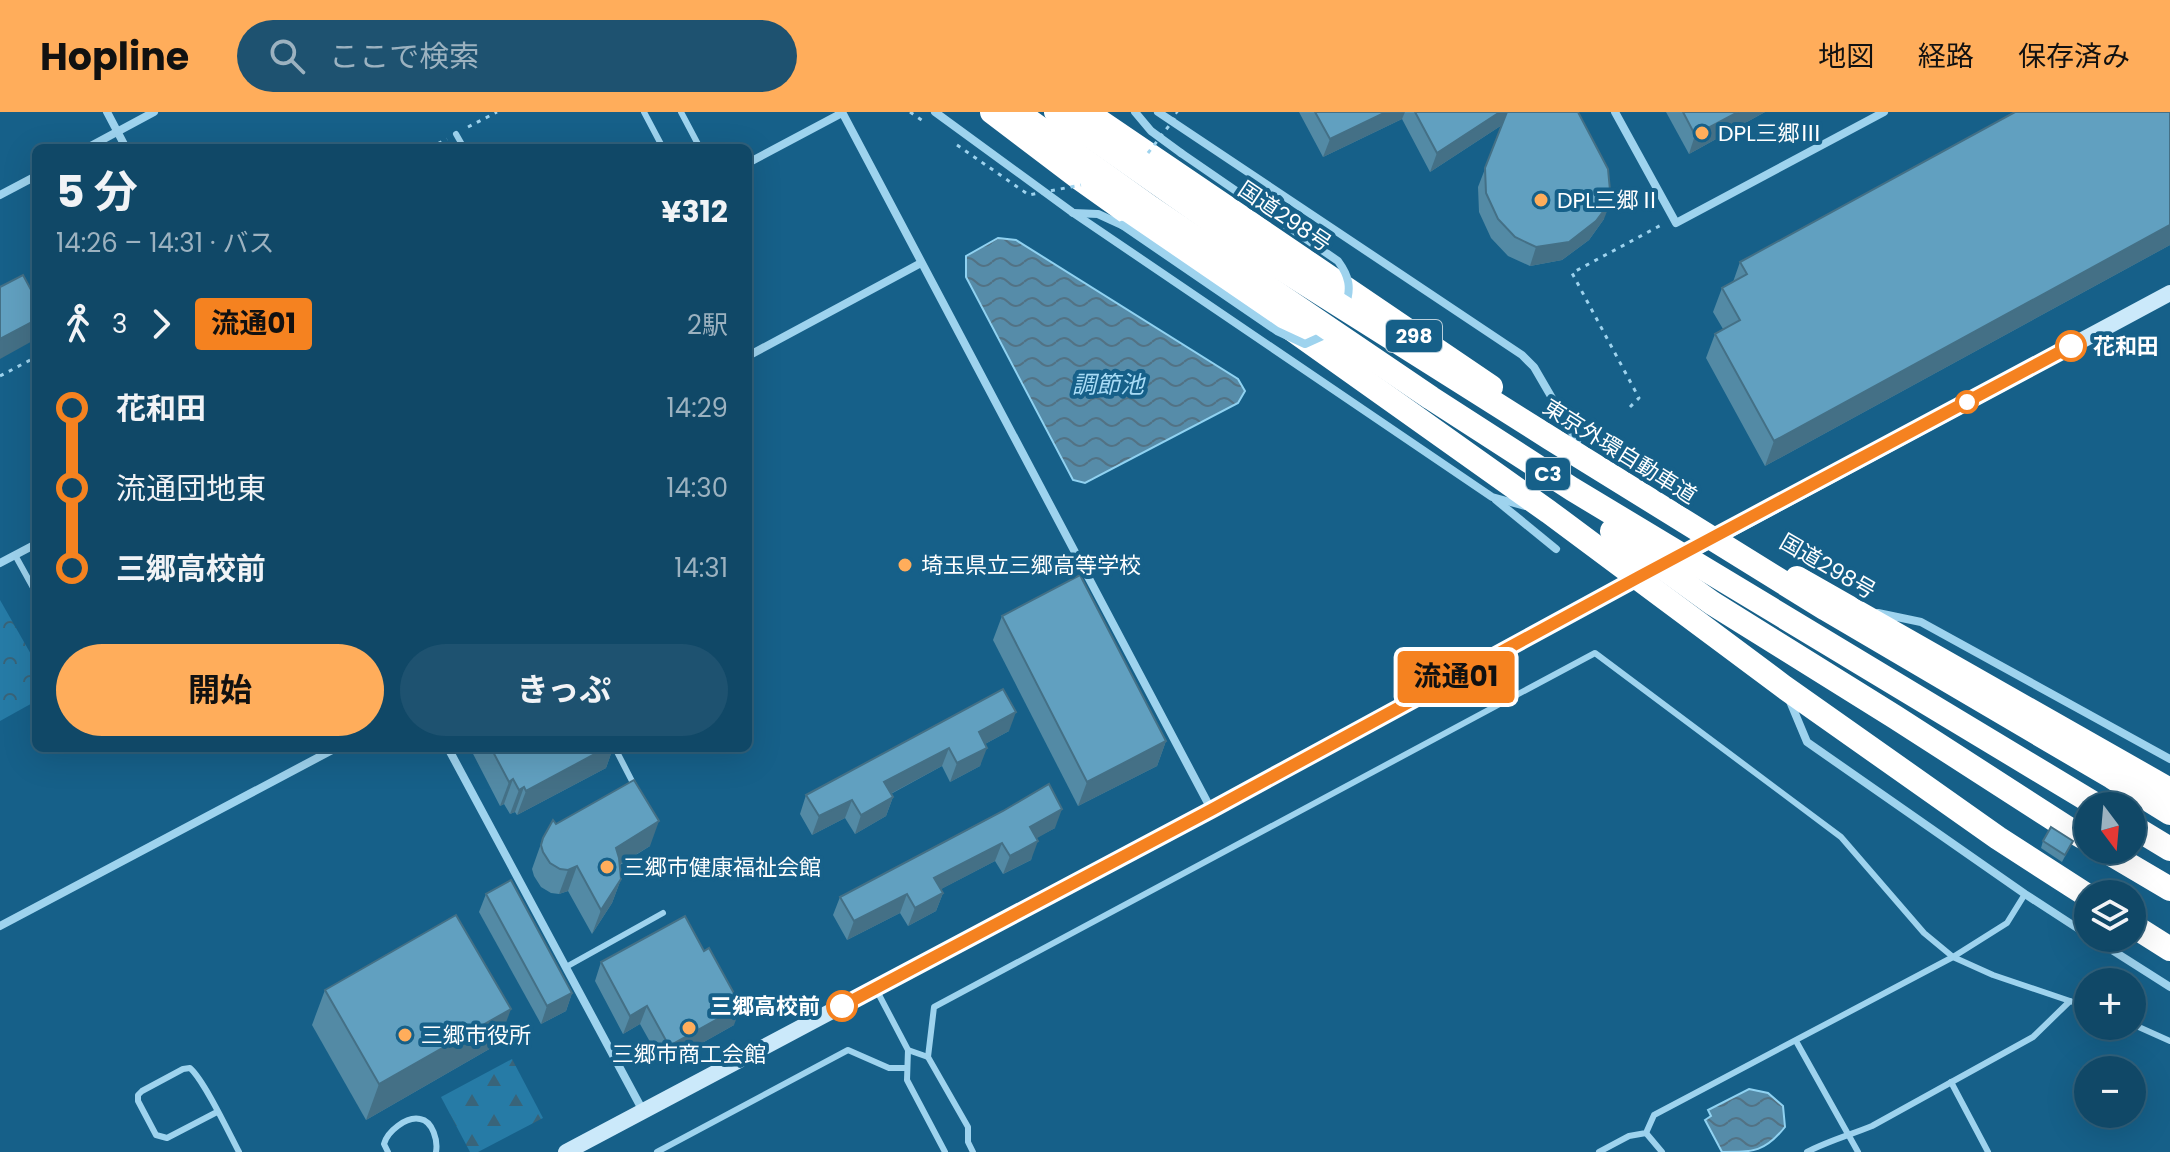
<!DOCTYPE html>
<html lang="ja">
<head>
<meta charset="utf-8">
<style>
  body { margin:0; font-family:Poppins,"Noto Sans JP",sans-serif; background:#1e5270; color:#f1f3f6; height:100vh; display:flex; flex-direction:column; font-size:30px; white-space:nowrap }
  * { box-sizing:border-box; margin:0 }
  p { font-size:26px; color:#9cb2c0 }
  .icon { flex:none; width:44px; height:44px; fill:none; stroke:currentColor; stroke-width:2; stroke-linecap:round; stroke-linejoin:round }
  .map { position:relative; flex:1; overflow:hidden }
  .details { position:absolute; left:32px; top:32px; width:720px; height:608px; display:flex; flex-direction:column; background:#104867; border-radius:12px; box-shadow:0 8px 32px #0002,0 0 0 2px #30607b }
  .details>* { flex:none }
  .badge { padding:0 16px; border-radius:6px; font-size:28px; line-height:52px }
  .needle { width:52px; rotate:164deg }
  .fabs { position:absolute; left:2074px; top:680px; display:grid; gap:16px }
  .fabs a { display:grid; place-items:center; width:72px; height:72px; border-radius:50%; background:#104867; box-shadow:0 8px 32px #0002,0 0 0 2px #30607b; font-size:40px }
  .map>.badge { position:absolute; translate:-50% -50%; box-shadow:0 0 0 4px #fff }
  .legs { display:flex; align-items:center; gap:12px; height:88px; padding:0 24px; font-size:26px }
  .legs p { margin-inline-start:auto }
  .overview { display:flex; align-items:center; justify-content:space-between; height:136px; padding:0 24px }
  h1 { font-size:44px; font-weight:700; line-height:60px }
  .primary-button { display:flex; gap:16px; margin-top:auto; padding:16px 24px }
  .primary-button a { flex:1; height:92px; border-radius:48px; background:#ffad5b; color:#111; font-size:32px; font-weight:700; line-height:92px; text-align:center }
  .primary-button a+a { background:#1e5270; color:#f1f3f6 }
  ul { padding:0 24px; list-style:none }
  li { display:flex; align-items:center; gap:28px; height:80px; font-size:30px }
  li i { display:grid; place-items:center; width:12px; height:100%; margin:0 10px; background:currentColor }
  li i::after { content:''; width:20px; height:20px; margin:-10px; border:6px solid; border-radius:50%; background:#104867 }
  li p { margin-inline-start:auto }
  li:first-child i { background:linear-gradient(#0000 50%,currentColor 0) }
  li:last-child i { background:linear-gradient(currentColor 50%,#0000 0) }
  header { display:flex; align-items:center; gap:48px; box-sizing:border-box; height:112px; padding:0 40px; background:#ffad5b; color:#111 }
  header strong { font-size:38px }
  nav { display:flex; gap:44px; margin-inline-start:auto; font-size:28px }
  .search { width:560px; height:72px; background:#1e5270; display:flex; align-items:center; gap:20px; box-sizing:border-box; padding:0 28px; border-radius:44px; color:#9cb2c0; font-size:30px }
  .map>svg:first-child { display:block }
  .forest { fill:url(#forest-firs) }
  .park { fill:url(#park-crowns) }
  .water { fill:url(#water-waves); stroke:#90d2f1; stroke-width:2 }
  .lines { fill:none; stroke-linecap:round; stroke-linejoin:round }
  .path { stroke:#9ed3ee; stroke-width:3; stroke-dasharray:4 6; stroke-linecap:butt }
  .lane { stroke:#9ed3ee; stroke-width:6 }
  .street { stroke:#9ed3ee; stroke-width:8 }
  .secondary { stroke:#cbe9fa; stroke-width:16 }
  .highway { stroke:#fff; stroke-width:24 }
  .path-bridge { stroke:#9ed3ee; stroke-width:3; stroke-dasharray:4 6; stroke-linecap:butt }
  .street-bridge { stroke:#9ed3ee; stroke-width:8 }
  .highway-bridge { stroke:#fff; stroke-width:24 }
  .wall { fill:#538aa5 }
  .shaded-wall { fill:#447086 }
  .building { fill:#61a0c0; stroke:#447086; stroke-width:2 }
  .line-1-casing { stroke:#fff; stroke-width:18 }
  .line-1 { stroke:#f58220; stroke-width:12 }
  .poi-dot { fill:#ffad5b; stroke:#166089; stroke-width:3 }
  .stop-1-dot { fill:#fff; stroke:#f58220; stroke-width:4 }
  .labels { text-anchor:middle; stroke-width:8; stroke-linejoin:round; paint-order:stroke }
  .shield { fill:#166089; stroke:#b9cfdc; stroke-width:2 }
  .shield-label { font-size:20px; font-weight:bold; fill:#fff }
  .poi-label { font-size:22px; fill:#fff; stroke:#166089; text-anchor:start }
  .street-label { font-size:22px; fill:#fff; stroke:#166089 }
  .stop-label { font-size:22px; font-weight:bold; fill:#fff; stroke:#166089; text-anchor:start }
  .water-label { font-size:24px; font-style:italic; fill:#a9dcf6; stroke:#166089 }
</style>
</head>
<body>
<header>
<strong>Hopline</strong>
<div class="search"><svg class="icon" aria-label="search" viewBox="0 0 24 24"><circle cx="10" cy="10" r="6"/><path d="M15 15l6 6"/></svg>ここで検索</div>
<nav><a>地図</a><a>経路</a><a>保存済み</a></nav>
</header>
<div class="map">
<svg width="2170" height="1040" viewBox="0 0 2170 1040">
  <defs>
    <pattern id="forest-firs" width="22" height="20" patternUnits="userSpaceOnUse" patternTransform="scale(2)"><rect width="22" height="20" fill="#267ba6"/><path d="M5 1l3.5 6h-7zM16 11l3.5 6h-7z" fill="#396479"/></pattern>
    <pattern id="park-crowns" width="20" height="18" patternUnits="userSpaceOnUse" patternTransform="scale(2)"><rect width="20" height="18" fill="#267ba6"/><path d="M2 6a3 3 0 1 1 6 0M12 15a3 3 0 1 1 6 0" fill="none" stroke="#396479"/></pattern>
    <pattern id="water-waves" width="16" height="10" patternUnits="userSpaceOnUse" patternTransform="scale(2)"><rect width="16" height="10" fill="#568ca9"/><path d="M0 5q4-4 8 0t8 0" fill="none" stroke="#527284"/></pattern>
  </defs>
  <rect width="100%" height="100%" fill="#166089"/>
  <polygon class="forest" points="512,947 543,1006 478,1040 470,1040 441,985"/>
  <polygon class="park" points="0,488 36,551 36,589 0,609"/>
  <g class="water">
    <polygon points="998,126 1016,128 1238,267 1245,279 1238,291 1085,371 1073,368 966,165 966,144"/>
    <path d="M1749,977L1768,981L1783,994L1785,1015C1765,1040 1754,1040 1722,1040L1705,1008L1711,1004L1708,998Z"/>
  </g>
  <g class="lines">
    <g class="path">
      <polyline points="910,0 926,11"/>
      <polyline points="468,15 497,0"/>
      <polyline points="429,36 447,27"/>
      <polyline points="0,264 36,245"/>
      <polyline points="1630,295 1639,286 1572,161 1663,112"/>
    </g>
    <g class="lane">
      <polyline points="644,0 663,36"/>
      <polyline points="681,0 700,36"/>
      <polyline points="456,22 464,36"/>
      <polyline points="15,443 36,481"/>
      <polyline points="615,636 634,673"/>
      <polyline points="566,855 663,801"/>
      <polyline points="877,879 908,938 907,968 945,1040"/>
      <polyline points="2070,889 2088,895"/>
      <polyline points="2132,912 2170,929"/>
      <polyline points="1796,929 1858,1040"/>
      <polyline points="908,938 928,945 968,1015 968,1030 973,1040"/>
      <path d="M928,945L934,895L1595,541L1841,725L1924,821L1953,845L1993,863L2070,889L2033,925L1872,1014C1850,1023 1828,1029 1807,1040"/>
      <polyline points="1951,970 1988,1040"/>
      <path d="M217,1000L167,1026L156,1023L138,989V983L142,979L183,957L190,956C204,968 229,1021 239,1040"/>
      <polyline points="1646,1021 1662,1040"/>
      <path d="M388,1040L384,1032C387,1020 406,1004 420,1007C433,1009 438,1029 436,1040"/>
      <polyline points="657,1040 848,938 889,956 907,956"/>
      <polyline points="1599,1040 1629,1024 1646,1021 1654,1003 1953,845 2007,811 2025,782"/>
    </g>
    <g class="street">
      <polyline points="107,0 126,36"/>
      <polyline points="842,0 1211,697"/>
      <polyline points="935,0 1072,100 1492,385 1525,394"/>
      <polyline points="1135,0 1151,19 1181,41"/>
      <polyline points="1158,0 1522,243 1534,255 1577,329"/>
      <polyline points="1615,0 1676,111 1884,0"/>
      <polyline points="87,36 154,0"/>
      <polyline points="748,51 842,1"/>
      <polyline points="0,83 36,64"/>
      <polyline points="1073,101 1098,102 1122,113"/>
      <polyline points="748,244 921,151"/>
      <polyline points="1496,388 1556,437"/>
      <polyline points="0,451 36,432"/>
      <polyline points="1878,501 1921,510 2170,647"/>
      <polyline points="1789,587 1807,630 2025,782 2088,823"/>
      <polyline points="448,636 643,999"/>
      <polyline points="0,814 336,636"/>
      <polyline points="2093,826 2170,875"/>
    </g>
    <g class="secondary">
      <polyline points="1675,447 2170,181"/>
      <polyline points="566,1040 1211,698 1643,463"/>
    </g>
    <g class="highway">
      <polyline points="992,0 1079,66 1549,400 1784,575 1998,726 2088,784"/>
      <polyline points="1086,0 1491,275"/>
      <polyline points="1797,466 2170,678"/>
      <polyline points="2132,714 2170,737"/>
      <polyline points="2069,717 2088,728"/>
      <polyline points="2104,738 2170,777"/>
      <polyline points="2132,813 2170,837"/>
    </g>
    <g class="path-bridge">
      <polyline points="957,33 1029,83 1081,73"/>
      <polyline points="1148,41 1178,2 1176,0"/>
    </g>
    <g class="street-bridge">
      <path d="M1181,41L1338,149C1349,164 1352,176 1345,194"/>
      <polyline points="1122,113 1277,219 1305,232 1327,222"/>
    </g>
    <g class="highway-bridge">
      <polyline points="1017,0 1151,96 1431,286 1572,377 2098,694"/>
      <polyline points="1056,0 1257,141 1550,326 1826,497 2112,665 2170,701"/>
      <polyline points="1612,419 1712,491 1895,605 2069,717"/>
    </g>
  </g>
  <g class="wall">
    <polygon points="1299,0 1578,0 1604,107 1589,128 1562,148 1530,154 1508,144 1491,126 1479,100 1478,75 1502,13 1430,60 1402,7 1323,45"/>
    <polygon points="1666,0 1765,0 1689,42"/>
    <polygon points="2170,0 2170,133 1765,354 1706,246 1715,222 1723,217 1713,200 1722,176 1733,170 1740,150"/>
    <polygon points="1002,504 1166,629 1157,654 1078,694 993,528"/>
    <polygon points="1003,577 1009,619 985,632 980,654 950,670 942,654 891,682 893,685 886,704 855,722 845,706 812,723 800,702 806,683"/>
    <polygon points="470,636 613,636 606,656 517,703 515,700 510,702 504,692 500,694"/>
    <polygon points="1003,699 1055,716 1036,726 1031,748 1003,762 995,749 941,777 943,781 936,799 908,814 900,801 847,828 833,803 840,785"/>
    <polygon points="543,726 650,734 620,753 621,767 612,791 592,822 568,779 559,782 551,781 541,775 534,764 532,757"/>
    <polygon points="2043,729 2073,729 2062,750 2041,736"/>
    <polygon points="486,782 572,881 566,899 541,912 479,800"/>
    <polygon points="601,850 734,913 663,953 640,912 623,922 595,869"/>
    <polygon points="325,878 498,932 366,1008 312,913"/>
  </g>
  <g class="shaded-wall">
    <polygon points="1386,0 1405,0 1402,7 1323,45 1330,27"/>
    <polygon points="1500,0 1507,0 1502,13 1430,60 1437,41"/>
    <polygon points="1738,0 1765,0 1689,42 1695,23"/>
    <polygon points="1611,89 1604,107 1589,128 1562,148 1530,154 1536,135"/>
    <polygon points="2170,113 2170,133 1765,354 1774,329"/>
    <polygon points="36,208 36,227 0,247 0,227"/>
    <polygon points="1016,600 1009,619 972,639 979,620"/>
    <polygon points="1166,629 1157,654 1078,694 1087,670"/>
    <polygon points="606,636 613,636 606,656 517,703 526,679"/>
    <polygon points="949,636 942,654 877,689 884,670"/>
    <polygon points="987,636 980,654 950,670 957,651"/>
    <polygon points="513,667 504,692 500,694 509,670"/>
    <polygon points="524,675 515,700 510,702 519,678"/>
    <polygon points="893,685 886,704 855,722 861,703"/>
    <polygon points="852,688 845,706 812,723 819,704"/>
    <polygon points="1062,697 1055,716 1023,734 1030,715"/>
    <polygon points="659,709 650,734 607,760 616,736"/>
    <polygon points="1038,729 1031,748 1003,762 1010,744"/>
    <polygon points="1002,731 995,749 928,784 934,766"/>
    <polygon points="577,754 568,779 559,782 568,758"/>
    <polygon points="621,767 612,791 592,822 601,798"/>
    <polygon points="943,781 936,799 908,814 915,796"/>
    <polygon points="907,782 900,801 847,828 854,809"/>
    <polygon points="572,881 566,899 541,912 547,894"/>
    <polygon points="647,894 640,912 623,922 630,904"/>
    <polygon points="741,894 734,913 663,953 669,934"/>
    <polygon points="511,897 498,932 366,1008 379,972"/>
  </g>
  <g class="building">
    <polygon points="1315,0 1386,0 1330,27"/>
    <polygon points="1415,0 1500,0 1437,41"/>
    <polygon points="1507,0 1578,0 1608,57 1611,89 1596,109 1569,130 1536,135 1515,125 1498,107 1486,81 1485,56"/>
    <polygon points="1683,0 1738,0 1695,23"/>
    <polygon points="2015,0 2170,0 2170,113 1774,329 1715,222 1740,208 1722,176 1747,162 1740,150"/>
    <polygon points="23,163 36,187 36,208 0,227 0,175"/>
    <polygon points="1080,463 1166,629 1087,670 1002,504"/>
    <polygon points="1003,577 1016,600 979,620 987,636 957,651 949,636 884,670 893,685 861,703 852,688 819,704 806,683"/>
    <polygon points="491,636 606,636 526,679 524,675 519,678 513,667 509,670"/>
    <polygon points="634,668 659,709 616,736 619,746 621,767 601,798 577,754 568,758 560,757 550,751 543,740 541,733 543,726 553,708 556,712"/>
    <polygon points="1049,672 1062,697 1030,715 1038,729 1010,744 1002,731 934,766 943,781 915,796 907,782 854,809 840,785 1003,699"/>
    <polygon points="2051,715 2073,729 2065,743 2043,729"/>
    <polygon points="511,768 572,881 547,894 486,782"/>
    <polygon points="456,803 511,897 379,972 325,878"/>
    <polygon points="685,804 704,839 709,836 741,894 669,934 647,894 630,904 601,850"/>
  </g>
  <g class="lines">
    <g class="line-1-casing">
      <polyline id="line-1" points="842,894 1211,698 1637,466 2071,234"/>
    </g>
    <use href="#line-1" class="line-1"/>
  </g>
  <g class="poi-dot">
    <circle cx="1702" cy="21" r="8"/>
    <circle cx="1541" cy="88" r="8"/>
    <circle cx="905" cy="453" r="8"/>
    <circle cx="607" cy="755" r="8"/>
    <circle cx="689" cy="916" r="8"/>
    <circle cx="405" cy="923" r="8"/>
  </g>
  <g class="stop-1-dot">
    <circle cx="2071" cy="234" r="14"/>
    <circle cx="1967" cy="290" r="10"/>
    <circle cx="842" cy="894" r="14"/>
  </g>
  <g class="labels">
    <g class="shield">
      <rect x="1386" y="208" width="56" height="32" rx="6"/>
      <rect x="1526" y="346" width="44" height="32" rx="6"/>
    </g>
    <g class="shield-label">
      <text x="1414" y="231">298</text>
      <text x="1548" y="369">C3</text>
    </g>
    <g class="poi-label">
      <text x="1718" y="29">DPL三郷Ⅲ</text>
      <text x="1557" y="96">DPL三郷Ⅱ</text>
      <text x="921" y="461">埼玉県立三郷高等学校</text>
      <text x="623" y="763">三郷市健康福祉会館</text>
      <text x="421" y="931">三郷市役所</text>
      <text x="689" y="950" text-anchor="middle">三郷市商工会館</text>
    </g>
    <g class="street-label">
      <text transform="translate(1285 104) rotate(34)" y="8">国道298号</text>
      <text transform="translate(1620 339) rotate(32)" y="8">東京外環自動車道</text>
      <text transform="translate(1828 454) rotate(30)" y="8">国道298号</text>
    </g>
    <g class="stop-label">
      <text x="2093" y="242">花和田</text>
      <text x="820" y="902" text-anchor="end">三郷高校前</text>
    </g>
    <g class="water-label">
      <text x="1108" y="281">調節池</text>
    </g>
  </g>
</svg>
<div class="fabs">
<a><svg class="needle" viewBox="-14 -14 28 28"><path d="M0-13l5 13h-10z" fill="#e53935"/><path d="M0 13l5-13h-10z" fill="#9cb2c0"/></svg></a>
<a><svg class="icon" aria-label="layers" viewBox="0 0 24 24"><path d="M12 4l9 5-9 5-9-5zM3 14l9 5 9-5"/></svg></a>
<a>+</a>
<a>−</a>
</div>
<b class="badge" style="left:1456px;top:565px;background:#f58220;color:#111">流通01</b>
<section class="details">
<div class="overview"><div><h1>5 分</h1><p>14:26 – 14:31 · バス</p></div><b>¥312</b></div>
<div class="legs"><svg class="icon" aria-label="walk" viewBox="0 0 24 24"><circle cx="13" cy="4" r="2"/><path d="M13 8l-2 6 4 7M11 14l-3 7M7 12l3-4h3l4 4"/></svg>3<svg class="icon" aria-label="forward" viewBox="0 0 24 24"><path d="M9 5l7 7-7 7"/></svg><b class="badge" style="background:#f58220;color:#111">流通01</b><p>2駅</p></div>
<ul>
<li><i style="color:#f58220"></i><b>花和田</b><p>14:29</p></li>
<li><i style="color:#f58220"></i><span>流通団地東</span><p>14:30</p></li>
<li><i style="color:#f58220"></i><b>三郷高校前</b><p>14:31</p></li>
</ul>
<div class="primary-button"><a>開始</a><a>きっぷ</a></div>
</section>
</div>
</body>
</html>
